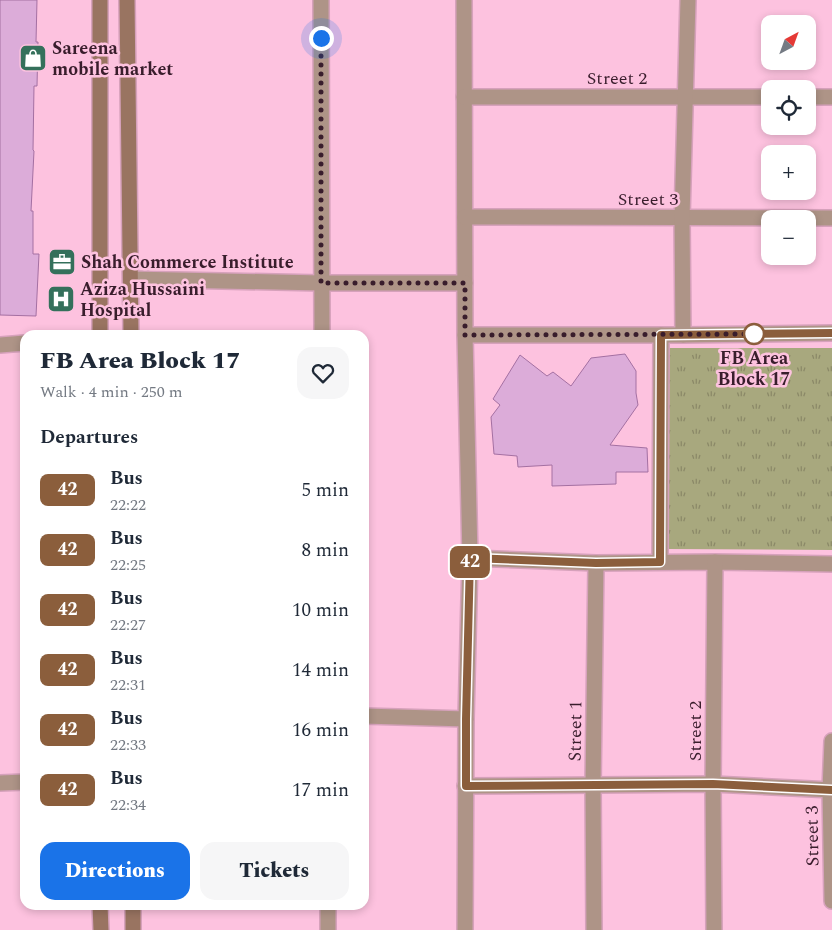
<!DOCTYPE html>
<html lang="en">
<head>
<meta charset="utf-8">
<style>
  body { margin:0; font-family:Spectral,serif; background:#f6f6f7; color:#1f2937; height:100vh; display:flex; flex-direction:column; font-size:19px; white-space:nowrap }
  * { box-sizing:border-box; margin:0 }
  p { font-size:16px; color:#747a83 }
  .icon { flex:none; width:28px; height:28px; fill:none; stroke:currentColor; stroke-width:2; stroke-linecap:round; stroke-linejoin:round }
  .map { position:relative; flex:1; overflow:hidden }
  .panel { position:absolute; left:20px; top:330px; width:349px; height:580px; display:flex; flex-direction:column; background:#fff; border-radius:15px; box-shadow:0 2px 8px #0003 }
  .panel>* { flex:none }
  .badge { padding:0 10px; border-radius:8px; font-size:18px; line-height:32px }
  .needle { width:32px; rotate:41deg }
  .buttons { position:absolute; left:761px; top:15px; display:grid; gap:10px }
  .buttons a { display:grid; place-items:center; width:55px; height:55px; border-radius:10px; background:#fff; box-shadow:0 2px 8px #0003; font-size:25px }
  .you { position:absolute; width:25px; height:25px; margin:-12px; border:4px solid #fff; border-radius:50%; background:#1a73e8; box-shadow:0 0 0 8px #1a73e833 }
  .map>.badge { position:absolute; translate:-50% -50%; box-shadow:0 0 0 2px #fff }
  h2 { padding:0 20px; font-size:19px; line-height:45px }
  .round { display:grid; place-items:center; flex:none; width:52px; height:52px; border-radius:15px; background:#f6f6f7 }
  .head { display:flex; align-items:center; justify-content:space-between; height:85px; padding:0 20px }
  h1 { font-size:24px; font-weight:800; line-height:38px }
  .primary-button { display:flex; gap:10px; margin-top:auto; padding:10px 20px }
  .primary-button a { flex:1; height:58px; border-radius:15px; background:#1a73e8; color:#fff; font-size:20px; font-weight:800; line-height:58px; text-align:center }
  .primary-button a+a { background:#f6f6f7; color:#1f2937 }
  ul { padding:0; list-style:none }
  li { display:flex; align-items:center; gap:15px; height:60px; padding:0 20px }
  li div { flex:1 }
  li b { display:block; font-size:19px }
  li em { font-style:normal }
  li .badge { min-width:55px; font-weight:700; text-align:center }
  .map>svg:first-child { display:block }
  .park { fill:url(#park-tufts) }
  .building { fill:#dcacd9; stroke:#a470a2 }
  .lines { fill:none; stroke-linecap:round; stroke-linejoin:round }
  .street-casing { stroke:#d6a1bb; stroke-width:18 }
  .secondary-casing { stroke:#d6a1bb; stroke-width:18 }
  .street { stroke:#ae9487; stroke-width:15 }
  .secondary { stroke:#997461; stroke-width:15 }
  .line-casing { stroke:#fff; stroke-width:11 }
  .line { stroke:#8b5e3c; stroke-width:8 }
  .walk { stroke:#391d2c; stroke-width:5; stroke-dasharray:0 9 }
  .stop-dot { fill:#fff; stroke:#8b5e3c; stroke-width:2.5 }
  .labels { text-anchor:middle; stroke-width:5; stroke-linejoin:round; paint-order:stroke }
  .poi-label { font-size:18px; font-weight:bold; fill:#391d2c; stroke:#fdc2df; text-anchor:start }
  .street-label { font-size:18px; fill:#391d2c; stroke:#fdc2df }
  .stop-label { font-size:18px; font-weight:bold; fill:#391d2c; stroke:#fdc2df }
</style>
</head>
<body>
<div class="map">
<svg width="832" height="930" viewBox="0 0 832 930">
  <defs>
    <pattern id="park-tufts" width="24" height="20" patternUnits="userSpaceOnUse" patternTransform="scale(1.25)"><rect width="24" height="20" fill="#a8a87e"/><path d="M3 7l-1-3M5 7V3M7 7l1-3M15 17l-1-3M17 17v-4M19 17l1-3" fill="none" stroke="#8a8867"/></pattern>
  </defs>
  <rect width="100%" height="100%" fill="#fdc2df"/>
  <polygon class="park" points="668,348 832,348 832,550 668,549"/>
  <g class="building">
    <polygon points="0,0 37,0 36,42 38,42 37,86 34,86 33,150 34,151 31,211 33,211 33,254 39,254 36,316 0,315"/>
    <polygon points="625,354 636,371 636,393 638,405 610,445 647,448 648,472 616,472 616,484 552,486 552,465 518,467 517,456 494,454 491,417 500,405 493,399 520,355 547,376 553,372 571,386 591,358"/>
  </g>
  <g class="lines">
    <g class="street-casing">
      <g id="street">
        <polyline points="321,0 322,335"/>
        <polyline points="464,0 465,335 470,558 466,719 465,930"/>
        <polyline points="464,97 770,97"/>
        <polyline points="808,97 832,97"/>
        <polyline points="465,217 832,218"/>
        <polyline points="131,279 321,283 465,283"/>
        <polyline points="465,335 683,335 832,333"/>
        <polyline points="683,335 682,218 688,0"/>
        <polyline points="0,345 25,343"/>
        <polyline points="470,558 596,563 715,562 832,564"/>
        <polyline points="660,562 661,335"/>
        <polyline points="364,716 466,719"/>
        <polyline points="832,741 830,790 832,901"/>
        <polyline points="0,783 25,782"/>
        <polyline points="465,786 713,784 832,790"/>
        <polyline points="328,905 328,930"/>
        <polyline points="594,930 593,786 596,563"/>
        <polyline points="714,930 713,784 715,562"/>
      </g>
    </g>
    <g class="secondary-casing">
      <g id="secondary">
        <polyline points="100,0 100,335"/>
        <polyline points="127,0 131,335"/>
        <polyline points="100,905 101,930"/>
        <polyline points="133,905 133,930"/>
      </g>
    </g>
    <use href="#street" class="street"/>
    <use href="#secondary" class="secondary"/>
  </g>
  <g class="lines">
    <g class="line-casing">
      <polyline id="line" points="832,333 661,335 660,562 596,563 470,558 466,719 466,786 713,784 832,790"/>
    </g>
    <use href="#line" class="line"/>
    <polyline class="walk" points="321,38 321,283 465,283 465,335 757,334 754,334"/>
  </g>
  <defs>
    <g id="shop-square" transform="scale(1.4375)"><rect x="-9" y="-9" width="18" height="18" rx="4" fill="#34705b" stroke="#fdc2df"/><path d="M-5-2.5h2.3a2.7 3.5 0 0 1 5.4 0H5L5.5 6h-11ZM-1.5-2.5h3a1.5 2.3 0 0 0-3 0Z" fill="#fff"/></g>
    <g id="office-square" transform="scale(1.4375)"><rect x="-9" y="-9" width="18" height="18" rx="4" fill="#34705b" stroke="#fdc2df"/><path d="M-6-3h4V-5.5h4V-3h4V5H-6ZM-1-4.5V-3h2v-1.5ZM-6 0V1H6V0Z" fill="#fff"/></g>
    <g id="hospital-square" transform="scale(1.4375)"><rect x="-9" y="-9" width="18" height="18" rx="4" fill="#34705b" stroke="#fdc2df"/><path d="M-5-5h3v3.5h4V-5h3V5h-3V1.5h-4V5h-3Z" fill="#fff"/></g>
  </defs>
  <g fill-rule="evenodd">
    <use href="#shop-square" x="33" y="58"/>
    <use href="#office-square" x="62" y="262"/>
    <use href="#hospital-square" x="61" y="299"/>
  </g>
  <circle class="stop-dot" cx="754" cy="334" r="10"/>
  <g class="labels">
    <g class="poi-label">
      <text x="52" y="54">Sareena<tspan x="52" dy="21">mobile market</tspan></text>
      <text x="81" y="268">Shah Commerce Institute</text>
      <text x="80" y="295">Aziza Hussaini<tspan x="80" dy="21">Hospital</tspan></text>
    </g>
    <g class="street-label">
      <text x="617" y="84">Street 2</text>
      <text x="648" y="205">Street 3</text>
      <text transform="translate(575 731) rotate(-89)" y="6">Street 1</text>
      <text transform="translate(695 731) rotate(-90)" y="6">Street 2</text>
      <text transform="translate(812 836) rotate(-91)" y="6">Street 3</text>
    </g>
    <g class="stop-label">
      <text x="754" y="364">FB Area<tspan x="754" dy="21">Block 17</tspan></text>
    </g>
  </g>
</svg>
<div class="buttons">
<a><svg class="needle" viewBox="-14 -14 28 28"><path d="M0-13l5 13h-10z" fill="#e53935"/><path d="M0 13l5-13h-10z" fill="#747a83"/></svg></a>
<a><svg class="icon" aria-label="locate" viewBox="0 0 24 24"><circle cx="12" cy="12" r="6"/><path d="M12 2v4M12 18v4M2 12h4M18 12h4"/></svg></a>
<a>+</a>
<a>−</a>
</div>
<div class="you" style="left:321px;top:38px"></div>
<b class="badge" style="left:470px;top:562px;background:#8b5e3c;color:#fff">42</b>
<section class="panel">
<div class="head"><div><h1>FB Area Block 17</h1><p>Walk · 4 min · 250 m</p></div><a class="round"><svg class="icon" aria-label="heart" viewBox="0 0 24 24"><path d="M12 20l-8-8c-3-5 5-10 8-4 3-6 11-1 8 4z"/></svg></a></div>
<h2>Departures</h2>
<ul>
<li><span class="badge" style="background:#8b5e3c;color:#fff">42</span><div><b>Bus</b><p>22:22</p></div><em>5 min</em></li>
<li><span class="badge" style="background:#8b5e3c;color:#fff">42</span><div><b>Bus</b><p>22:25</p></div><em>8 min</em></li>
<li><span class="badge" style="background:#8b5e3c;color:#fff">42</span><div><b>Bus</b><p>22:27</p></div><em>10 min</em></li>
<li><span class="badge" style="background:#8b5e3c;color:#fff">42</span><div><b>Bus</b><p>22:31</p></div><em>14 min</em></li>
<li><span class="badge" style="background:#8b5e3c;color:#fff">42</span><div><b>Bus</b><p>22:33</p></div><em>16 min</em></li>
<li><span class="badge" style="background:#8b5e3c;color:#fff">42</span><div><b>Bus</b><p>22:34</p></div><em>17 min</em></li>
</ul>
<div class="primary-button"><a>Directions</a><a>Tickets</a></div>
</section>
</div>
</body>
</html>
